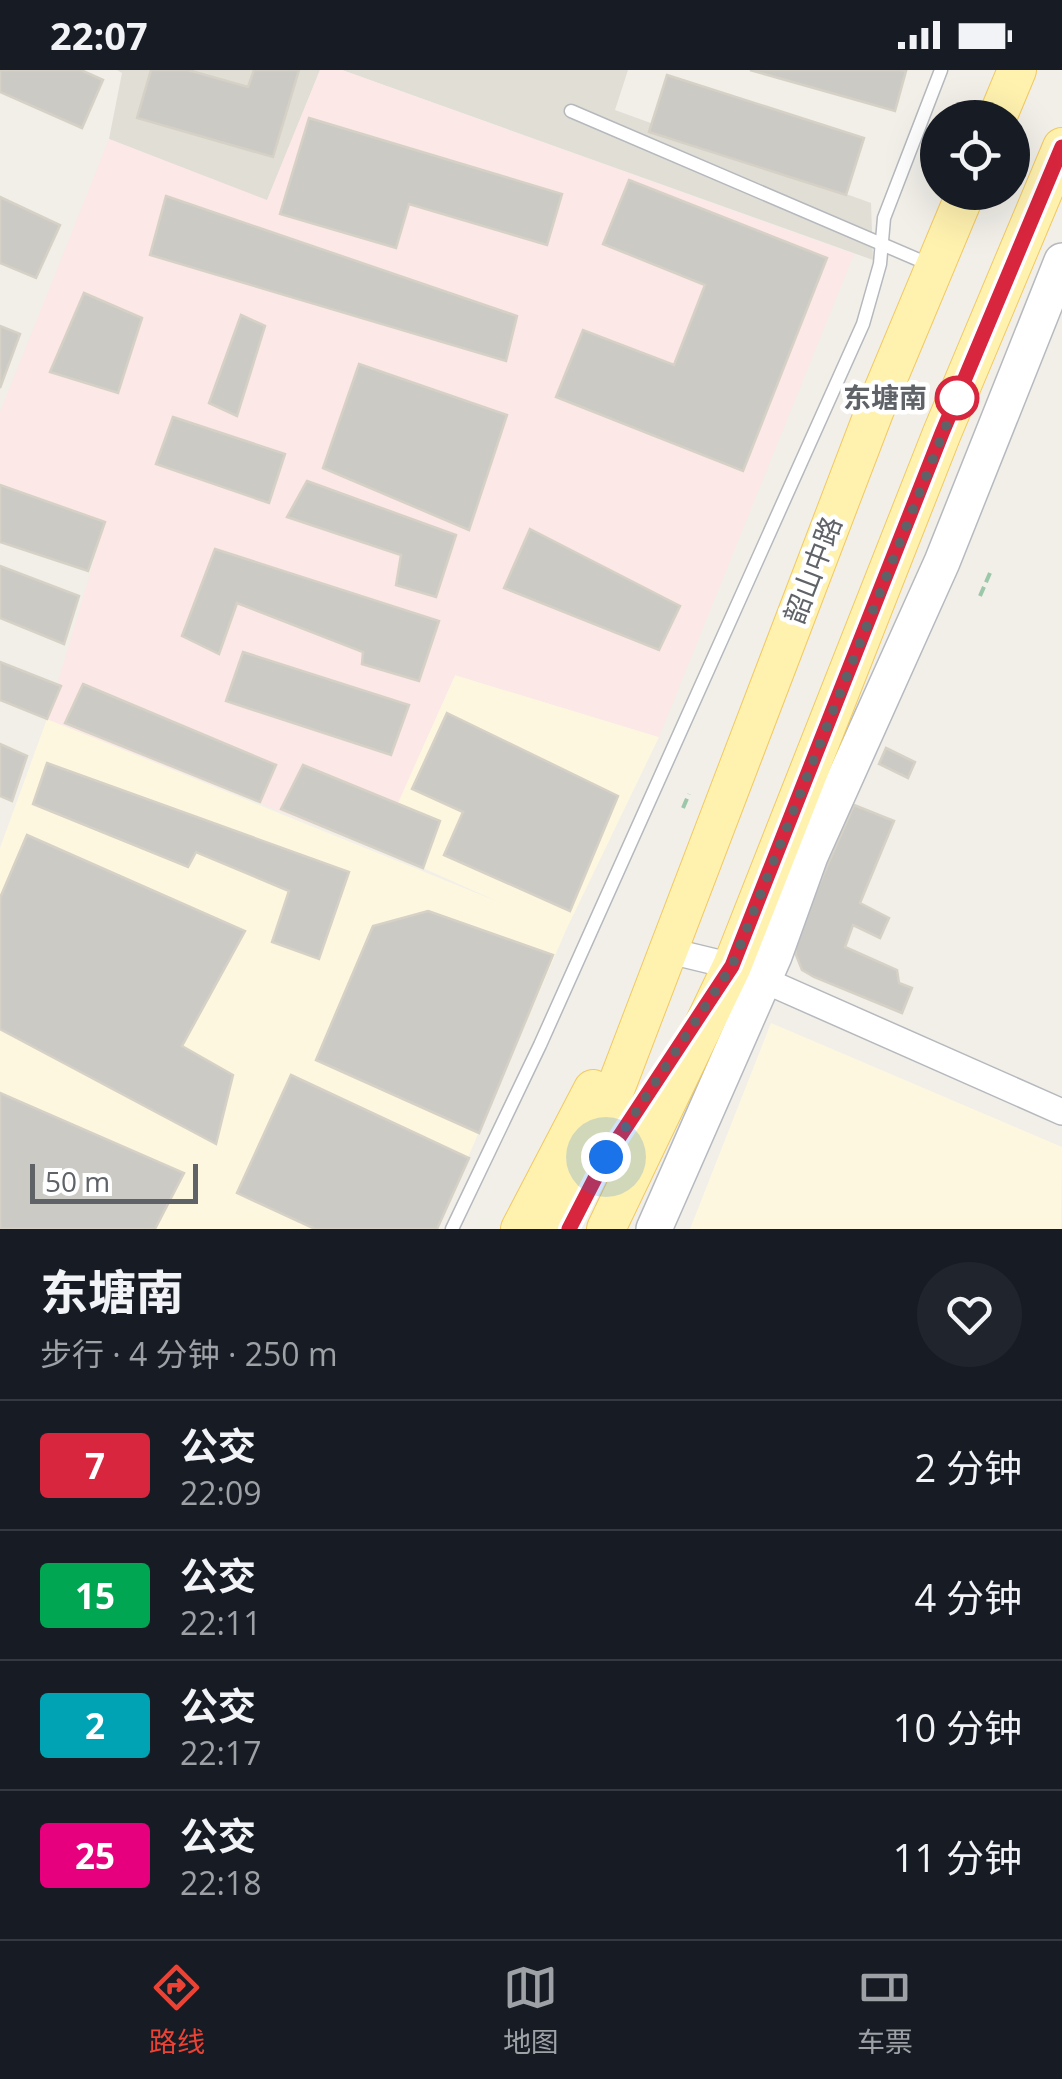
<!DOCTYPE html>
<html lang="zh">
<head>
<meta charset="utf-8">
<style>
  body { margin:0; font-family:"Open Sans","Noto Sans SC",sans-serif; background:#20242c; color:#f1f3f6; height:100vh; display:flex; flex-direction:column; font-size:38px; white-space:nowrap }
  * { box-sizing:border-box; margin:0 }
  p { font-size:32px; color:#9ea1a6 }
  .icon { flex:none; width:55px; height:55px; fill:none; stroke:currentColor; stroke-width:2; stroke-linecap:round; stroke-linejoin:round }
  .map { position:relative; height:1159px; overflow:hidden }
  .side { display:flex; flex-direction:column; background:#171b24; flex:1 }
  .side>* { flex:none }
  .badge { padding:0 20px; border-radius:8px; font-size:35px; line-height:65px }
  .fabs { position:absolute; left:920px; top:30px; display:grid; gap:20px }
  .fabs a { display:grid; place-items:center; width:110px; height:110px; border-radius:50%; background:#171b24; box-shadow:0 10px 40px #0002; font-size:50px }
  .scale { position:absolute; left:30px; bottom:25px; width:168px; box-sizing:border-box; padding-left:10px; border:5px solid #5f6368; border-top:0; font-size:28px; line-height:35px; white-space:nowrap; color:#5f6368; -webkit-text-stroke:8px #fff; paint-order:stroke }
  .you { position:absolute; width:50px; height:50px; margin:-25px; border:8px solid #fff; border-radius:50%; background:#1a73e8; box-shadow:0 0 0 15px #1a73e833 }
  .map>.badge { position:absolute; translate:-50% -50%; box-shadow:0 0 0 5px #fff }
  .round { display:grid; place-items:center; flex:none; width:105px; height:105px; border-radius:52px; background:#20242c }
  .summary { display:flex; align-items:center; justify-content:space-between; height:170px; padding:0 40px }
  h1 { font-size:48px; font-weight:700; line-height:75px }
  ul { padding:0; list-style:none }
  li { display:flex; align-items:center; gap:30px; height:130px; padding:0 40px; border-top:2px solid #363941 }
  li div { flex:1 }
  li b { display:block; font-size:38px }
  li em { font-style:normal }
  li .badge { min-width:110px; font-weight:700; text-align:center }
  .status { display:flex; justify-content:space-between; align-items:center; height:70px; padding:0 50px; background:#171b24; direction:ltr }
  .status svg { height:28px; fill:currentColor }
  .tabs { display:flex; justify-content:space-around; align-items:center; height:140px; border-top:2px solid #363941; background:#171b24; font-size:28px; color:#9ea1a6 }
  .tabs a { display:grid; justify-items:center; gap:5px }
  .tabs .current { color:#ea4335 }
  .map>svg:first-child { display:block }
  .commercial { fill:#fef7e0 }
  .education { fill:#e1ded6 }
  .medical { fill:#fce8e6 }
  .building { fill:#cccac5; stroke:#d6d1c6; stroke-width:2.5 }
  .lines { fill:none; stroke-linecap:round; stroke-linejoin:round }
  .lane-casing { stroke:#b5b8bc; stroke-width:15 }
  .street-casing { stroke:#b5b8bc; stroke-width:28 }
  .secondary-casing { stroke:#b6babf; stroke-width:38 }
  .primary-casing { stroke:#f2c960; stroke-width:40 }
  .path { stroke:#9cc7a9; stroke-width:4; stroke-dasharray:10 5; stroke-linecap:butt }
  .lane { stroke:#fff; stroke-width:12 }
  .street { stroke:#fff; stroke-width:25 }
  .secondary { stroke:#fff; stroke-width:35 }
  .primary { stroke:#fff2af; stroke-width:38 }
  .line-casing { stroke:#fff; stroke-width:22 }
  .line { stroke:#d7263d; stroke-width:15 }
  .walk { stroke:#5f6368; stroke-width:10; stroke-dasharray:0 18 }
  .stop-dot { fill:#fff; stroke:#d7263d; stroke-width:5 }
  .labels { text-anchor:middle; stroke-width:9; stroke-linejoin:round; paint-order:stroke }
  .stop-label { font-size:28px; font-weight:bold; fill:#5f6368; stroke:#fff; text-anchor:end }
  .street-label { font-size:28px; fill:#5f6368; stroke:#fff }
</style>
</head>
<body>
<div class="status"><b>22:07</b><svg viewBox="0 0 49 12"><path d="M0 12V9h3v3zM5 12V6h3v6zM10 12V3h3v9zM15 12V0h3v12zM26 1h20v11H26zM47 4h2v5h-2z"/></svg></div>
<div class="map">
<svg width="1062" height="1159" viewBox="0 0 1062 1159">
  <rect width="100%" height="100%" fill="#f1efe8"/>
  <g class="commercial">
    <polygon points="455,605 659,667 566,860 437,1159 0,1159 0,778 47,649 501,833 423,798 439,751 397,734"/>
    <polygon points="771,953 1062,1077 1061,1159 690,1159"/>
  </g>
  <g class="education">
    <polygon points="117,0 320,0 267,131 109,69 122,3"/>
    <polygon points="342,0 628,0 615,40 871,133 873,190"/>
  </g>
  <polygon class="medical" points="320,0 342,0 854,184 659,667 455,605 398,733 440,751 423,798 47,649 105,453 0,415 0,342 109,69 267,130"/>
  <g class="building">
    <polygon points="0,0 81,0 103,10 82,58 0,22"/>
    <polygon points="151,0 188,0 248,17 254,0 299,0 273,87 137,48"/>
    <polygon points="750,0 901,0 906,1 895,41"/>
    <polygon points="667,5 864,68 846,125 649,62"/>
    <polygon points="309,48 562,124 547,175 409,134 396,178 280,144"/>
    <polygon points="629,110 827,188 743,401 556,327 583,260 674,295 705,215 603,174"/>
    <polygon points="166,126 517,246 506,291 150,185"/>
    <polygon points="0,127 60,155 36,208 0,193"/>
    <polygon points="84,223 142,248 118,323 50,302"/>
    <polygon points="241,245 265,256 237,346 209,333"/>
    <polygon points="0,256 20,264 0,318"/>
    <polygon points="359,294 507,345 469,460 323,398"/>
    <polygon points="173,347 285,384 269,433 156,394"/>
    <polygon points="307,411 456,465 436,527 396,515 401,485 287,447"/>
    <polygon points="0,415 105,452 88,501 0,472"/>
    <polygon points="530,459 680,536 659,580 504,518"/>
    <polygon points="215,479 439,551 419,611 362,594 363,582 237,533 219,584 182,566"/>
    <polygon points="0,496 79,526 64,574 0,548"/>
    <polygon points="243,582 409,635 391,685 226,631"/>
    <polygon points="0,592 61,616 47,649 0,630"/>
    <polygon points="83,614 276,695 260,732 65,653"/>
    <polygon points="447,643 618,726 570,841 444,785 463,742 412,719"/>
    <polygon points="0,674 27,686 12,731 0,726"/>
    <polygon points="886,678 915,692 908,708 879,694"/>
    <polygon points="47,693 349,802 319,889 272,872 289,821 196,782 188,797 33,734"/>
    <polygon points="303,695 440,751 423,798 281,739"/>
    <polygon points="854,735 894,751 860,833 889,848 880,868 853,855 845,877 897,900 899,913 912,918 902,943 814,907 802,900 796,885 795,869"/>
    <polygon points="27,765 245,861 182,976 233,1005 216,1074 0,959 0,828"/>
    <polygon points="428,841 553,885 479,1063 316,990 373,856"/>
    <polygon points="291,1005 469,1088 437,1159 315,1159 237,1123"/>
    <polygon points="0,1023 184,1103 155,1159 0,1159"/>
  </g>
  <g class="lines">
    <g class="lane-casing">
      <g id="lane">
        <polyline points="571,41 933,196"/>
        <polyline points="452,1159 540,975 863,254 880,194 884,148 941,0"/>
      </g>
    </g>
    <g class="street-casing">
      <polyline id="street" points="666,880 732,896 1062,1042"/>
    </g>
    <g class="secondary-casing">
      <polyline id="secondary" points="654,1159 774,886 810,786 942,492 1062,191"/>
    </g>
    <g class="primary-casing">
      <g id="primary">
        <polyline points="997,48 1017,0"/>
        <polyline points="520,1159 593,1019"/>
        <polyline points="550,1159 592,1080 874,342 966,122"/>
        <polyline points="606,1159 732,896 942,363 1062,77"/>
      </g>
    </g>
    <g class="path">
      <polyline points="980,526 990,503"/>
      <polyline points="683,738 689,724"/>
    </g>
    <use href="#lane" class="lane"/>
    <use href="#street" class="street"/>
    <use href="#secondary" class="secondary"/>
    <use href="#primary" class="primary"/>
  </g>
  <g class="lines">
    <g class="line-casing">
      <polyline id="line" points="569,1159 606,1087 732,896 942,363 1062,77"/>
    </g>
    <use href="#line" class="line"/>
    <polyline class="walk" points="606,1087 732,896 957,328"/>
  </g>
  <circle class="stop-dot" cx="957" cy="328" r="20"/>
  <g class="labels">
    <g class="stop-label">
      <text x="927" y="338">东塘南</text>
    </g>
    <g class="street-label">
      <text transform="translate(813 500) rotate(-69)" y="10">韶山中路</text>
    </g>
  </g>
</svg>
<div class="fabs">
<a><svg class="icon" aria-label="locate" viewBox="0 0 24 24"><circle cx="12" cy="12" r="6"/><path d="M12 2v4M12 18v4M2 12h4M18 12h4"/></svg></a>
</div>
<div class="scale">50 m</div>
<div class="you" style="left:606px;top:1087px"></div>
</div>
<section class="side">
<div class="summary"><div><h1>东塘南</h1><p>步行 · 4 分钟 · 250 m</p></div><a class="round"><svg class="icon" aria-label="heart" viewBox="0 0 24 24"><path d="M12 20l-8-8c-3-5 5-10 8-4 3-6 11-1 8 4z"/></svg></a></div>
<ul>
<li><span class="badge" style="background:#d7263d;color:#fff">7</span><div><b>公交</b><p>22:09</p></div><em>2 分钟</em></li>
<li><span class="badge" style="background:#00a651;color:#fff">15</span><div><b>公交</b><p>22:11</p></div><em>4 分钟</em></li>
<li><span class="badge" style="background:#00a3b4;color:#fff">2</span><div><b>公交</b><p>22:17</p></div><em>10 分钟</em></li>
<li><span class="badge" style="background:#e6007e;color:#fff">25</span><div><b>公交</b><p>22:18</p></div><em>11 分钟</em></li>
</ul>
</section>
<nav class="tabs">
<a class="current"><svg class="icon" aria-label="directions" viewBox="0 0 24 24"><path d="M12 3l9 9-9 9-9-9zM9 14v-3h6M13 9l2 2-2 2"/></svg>路线</a>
<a><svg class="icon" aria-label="map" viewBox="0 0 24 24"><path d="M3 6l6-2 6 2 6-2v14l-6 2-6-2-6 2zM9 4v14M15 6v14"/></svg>地图</a>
<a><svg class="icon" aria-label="tickets" viewBox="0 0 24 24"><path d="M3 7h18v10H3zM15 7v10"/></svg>车票</a>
</nav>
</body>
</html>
